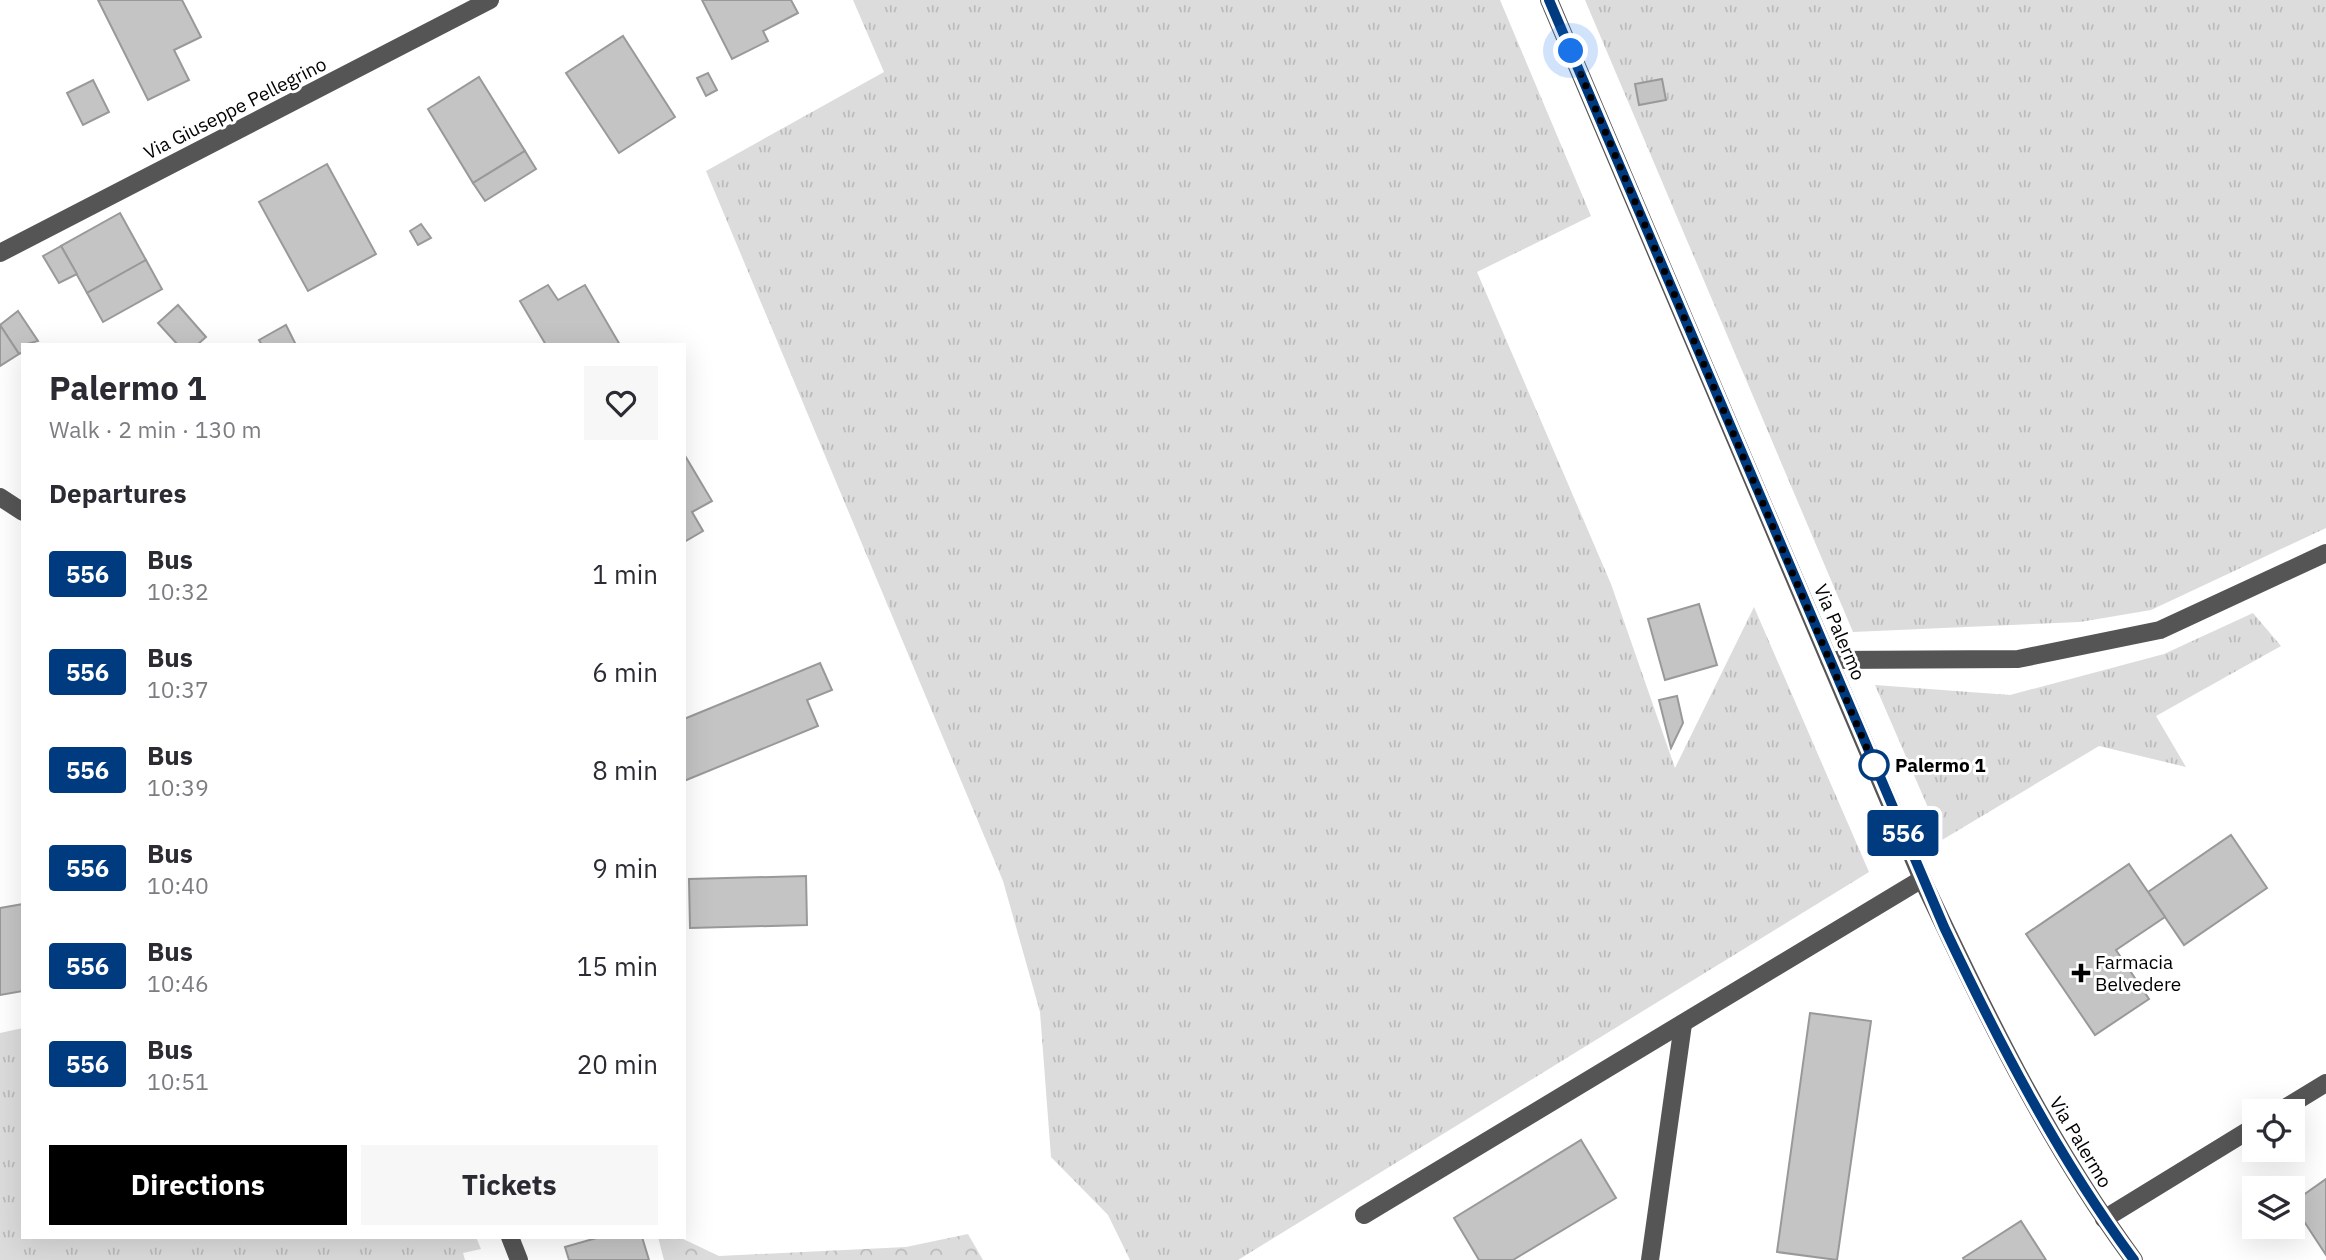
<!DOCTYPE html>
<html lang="en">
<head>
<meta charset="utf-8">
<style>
  body { margin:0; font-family:"IBM Plex Sans",sans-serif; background:#f7f7f7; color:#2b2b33; height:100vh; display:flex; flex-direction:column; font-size:26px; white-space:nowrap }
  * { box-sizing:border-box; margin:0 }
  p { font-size:23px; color:#7c7c81 }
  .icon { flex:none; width:38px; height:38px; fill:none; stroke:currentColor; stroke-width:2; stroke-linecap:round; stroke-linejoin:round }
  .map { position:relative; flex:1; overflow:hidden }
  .drawer { position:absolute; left:21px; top:343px; width:665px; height:896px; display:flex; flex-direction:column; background:#fff; border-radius:0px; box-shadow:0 7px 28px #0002 }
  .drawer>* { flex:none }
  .badge { padding:0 14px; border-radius:5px; font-size:24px; line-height:46px }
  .controls { position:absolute; left:2242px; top:1099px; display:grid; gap:14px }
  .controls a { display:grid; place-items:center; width:63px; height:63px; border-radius:0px; background:#fff; box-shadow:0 7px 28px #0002; font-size:35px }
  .you { position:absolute; width:35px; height:35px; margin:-18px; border:5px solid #fff; border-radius:50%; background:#1a73e8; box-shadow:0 0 0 10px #1a73e833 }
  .map>.badge { position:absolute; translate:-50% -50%; box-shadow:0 0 0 4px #fff }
  h2 { padding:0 28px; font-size:26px; line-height:63px }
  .round { display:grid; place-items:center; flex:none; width:74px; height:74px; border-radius:0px; background:#f7f7f7 }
  .head { display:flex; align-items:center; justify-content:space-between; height:119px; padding:0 28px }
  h1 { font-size:33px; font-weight:700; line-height:52px }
  .primary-button { display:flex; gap:14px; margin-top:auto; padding:14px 28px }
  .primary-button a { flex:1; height:80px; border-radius:0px; background:#000; color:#fff; font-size:28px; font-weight:700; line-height:80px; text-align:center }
  .primary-button a+a { background:#f7f7f7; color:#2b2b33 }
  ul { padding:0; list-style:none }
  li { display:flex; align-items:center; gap:21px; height:98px; padding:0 28px }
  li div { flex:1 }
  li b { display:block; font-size:26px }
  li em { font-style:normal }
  li .badge { min-width:77px; font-weight:700; text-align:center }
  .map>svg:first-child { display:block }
  .grass { fill:url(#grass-tufts) }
  .forest { fill:url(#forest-crowns) }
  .building { fill:#c4c4c4; stroke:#999; stroke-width:2 }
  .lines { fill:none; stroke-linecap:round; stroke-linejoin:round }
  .minor { stroke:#555; stroke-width:18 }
  .line-casing { stroke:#fff; stroke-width:16 }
  .line { stroke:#003b80; stroke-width:10 }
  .walk { stroke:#000; stroke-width:7; stroke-dasharray:0 12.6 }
  .stop-dot { fill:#fff; stroke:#003b80; stroke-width:3.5 }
  .poi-dot { fill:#000; stroke:#fff; stroke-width:2.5 }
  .labels { text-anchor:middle; stroke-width:6; stroke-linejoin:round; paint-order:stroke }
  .street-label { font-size:19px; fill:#000; stroke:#fff }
  .stop-label { font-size:19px; font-weight:bold; fill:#000; stroke:#fff; text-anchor:start }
  .poi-label { font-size:19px; fill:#000; stroke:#fff; text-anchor:start }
</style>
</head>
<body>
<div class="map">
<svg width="2326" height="1260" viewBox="0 0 2326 1260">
  <defs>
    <pattern id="grass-tufts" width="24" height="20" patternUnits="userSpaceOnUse" patternTransform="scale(1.75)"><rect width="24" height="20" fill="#dcdcdc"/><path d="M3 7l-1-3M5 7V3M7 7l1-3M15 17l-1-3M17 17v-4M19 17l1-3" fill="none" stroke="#bbb"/></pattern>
    <pattern id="forest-crowns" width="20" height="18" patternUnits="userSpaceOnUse" patternTransform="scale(1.75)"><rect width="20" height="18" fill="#dcdcdc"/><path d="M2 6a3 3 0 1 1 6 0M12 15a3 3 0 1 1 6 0" fill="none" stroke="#bbb"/></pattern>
  </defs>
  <rect width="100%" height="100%" fill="#fff"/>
  <g class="grass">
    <polygon points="853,0 1500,0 1591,216 1477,272 1611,584 1675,768 1754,607 1869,872 1238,1260 1130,1260 1108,1215 1051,1157 1040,1012 1003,881 706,171 884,72"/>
    <polygon points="1585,0 2326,0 2326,528 2151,610 2080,622 1853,632"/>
    <polygon points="2253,613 2281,646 2156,716 2186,767 2099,746 1942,840 1875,685 2010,695 2164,654"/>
    <polygon points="23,1028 23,1237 476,1237 481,1249 463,1253 465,1260 0,1260 0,1033"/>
  </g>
  <polygon class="forest" points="968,1234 983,1260 664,1260 658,1237 679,1237 719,1256 906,1247"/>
  <g class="building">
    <polygon points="98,0 182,0 201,37 174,50 189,80 148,100"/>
    <polygon points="702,0 791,0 798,13 763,31 768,41 732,59"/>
    <polygon points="623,36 675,117 619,153 566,73"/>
    <polygon points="708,73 717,90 706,96 697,78"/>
    <polygon points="479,77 525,151 473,183 428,109"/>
    <polygon points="1662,79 1666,100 1639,105 1635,84"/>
    <polygon points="93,80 109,112 83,125 67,93"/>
    <polygon points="525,151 536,169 485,201 473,183"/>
    <polygon points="327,164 376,254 308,291 259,202"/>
    <polygon points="120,213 146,260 87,293 61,246"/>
    <polygon points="421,224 431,238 418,245 410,231"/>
    <polygon points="61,246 77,274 59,283 43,256"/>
    <polygon points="146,260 162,289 103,322 87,293"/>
    <polygon points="548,285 558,300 585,285 620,345 546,345 520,301"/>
    <polygon points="178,305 206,337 197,345 178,345 158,323"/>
    <polygon points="18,311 38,341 23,345 23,352 19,354 0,325"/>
    <polygon points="0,325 19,354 0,366"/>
    <polygon points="286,325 296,345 262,345 259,340"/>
    <polygon points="684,454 712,501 692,512 703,531 684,542"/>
    <polygon points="1699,604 1717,665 1665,680 1648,619"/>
    <polygon points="820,663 832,690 807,700 818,726 684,781 684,719"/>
    <polygon points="1677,696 1683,723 1671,748 1659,700"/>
    <polygon points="2231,835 2267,888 2184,945 2148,892"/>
    <polygon points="2129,864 2165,917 2116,950 2149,999 2095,1035 2026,934"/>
    <polygon points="806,876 807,925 690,928 689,879"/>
    <polygon points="23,904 23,991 0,995 0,908"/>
    <polygon points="1810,1013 1871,1021 1837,1260 1777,1252"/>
    <polygon points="1581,1140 1616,1198 1513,1260 1479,1260 1454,1218"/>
    <polygon points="2326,1179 2326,1255 2292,1203"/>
    <polygon points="2021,1221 2046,1260 1964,1260 1963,1258"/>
    <polygon points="600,1237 642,1237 649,1260 569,1260 565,1247"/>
  </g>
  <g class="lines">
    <g class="minor">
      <path d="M1549,0L1922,879C1984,1011 2047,1142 2134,1260"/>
      <polyline points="0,253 490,0"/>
      <polyline points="0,497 23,512"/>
      <polyline points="1829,660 2018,659 2160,630 2326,553"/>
      <polyline points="2280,1111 2326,1083"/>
      <polyline points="1364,1215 1922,879"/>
      <polyline points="2104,1219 2254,1127"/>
      <polyline points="510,1237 519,1260"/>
      <polyline points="1650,1260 1683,1024"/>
    </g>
  </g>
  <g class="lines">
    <g class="line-casing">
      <path id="line" d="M1549,0L1944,927C1999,1043 2058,1157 2134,1260"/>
    </g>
    <use href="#line" class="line"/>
    <polyline class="walk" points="1571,51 1874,765"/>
  </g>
  <circle class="stop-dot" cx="1874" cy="765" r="14"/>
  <path class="poi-dot" d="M2077.5 962.5h7v7h7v7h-7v7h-7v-7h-7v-7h7z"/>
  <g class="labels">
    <g class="street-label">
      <text transform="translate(235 108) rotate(-27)" y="7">Via Giuseppe Pellegrino</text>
      <text transform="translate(1840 632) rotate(67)" y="7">Via Palermo</text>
      <text transform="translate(2081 1142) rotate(59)" y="7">Via Palermo</text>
    </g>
    <g class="stop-label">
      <text x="1895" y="772">Palermo 1</text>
    </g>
    <g class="poi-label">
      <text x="2095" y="969">Farmacia<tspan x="2095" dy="22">Belvedere</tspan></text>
    </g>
  </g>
</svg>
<div class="controls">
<a><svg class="icon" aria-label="locate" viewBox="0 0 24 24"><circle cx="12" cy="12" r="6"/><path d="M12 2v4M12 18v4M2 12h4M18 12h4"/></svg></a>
<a><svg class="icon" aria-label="layers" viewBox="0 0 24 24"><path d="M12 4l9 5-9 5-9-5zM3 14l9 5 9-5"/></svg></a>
</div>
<div class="you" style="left:1571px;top:51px"></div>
<b class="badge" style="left:1903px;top:833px;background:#003b80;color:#fff">556</b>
<section class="drawer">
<div class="head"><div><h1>Palermo 1</h1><p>Walk · 2 min · 130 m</p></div><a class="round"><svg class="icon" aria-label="heart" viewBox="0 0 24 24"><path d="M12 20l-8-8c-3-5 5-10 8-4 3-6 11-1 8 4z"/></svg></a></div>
<h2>Departures</h2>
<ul>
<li><span class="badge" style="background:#003b80;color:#fff">556</span><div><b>Bus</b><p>10:32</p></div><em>1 min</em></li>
<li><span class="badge" style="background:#003b80;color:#fff">556</span><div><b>Bus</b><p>10:37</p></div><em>6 min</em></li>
<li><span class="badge" style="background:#003b80;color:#fff">556</span><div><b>Bus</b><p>10:39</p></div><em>8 min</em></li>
<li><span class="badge" style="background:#003b80;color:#fff">556</span><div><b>Bus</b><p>10:40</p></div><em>9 min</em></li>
<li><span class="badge" style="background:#003b80;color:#fff">556</span><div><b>Bus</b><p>10:46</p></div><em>15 min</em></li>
<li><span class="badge" style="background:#003b80;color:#fff">556</span><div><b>Bus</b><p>10:51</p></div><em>20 min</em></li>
</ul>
<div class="primary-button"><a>Directions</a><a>Tickets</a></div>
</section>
</div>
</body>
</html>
